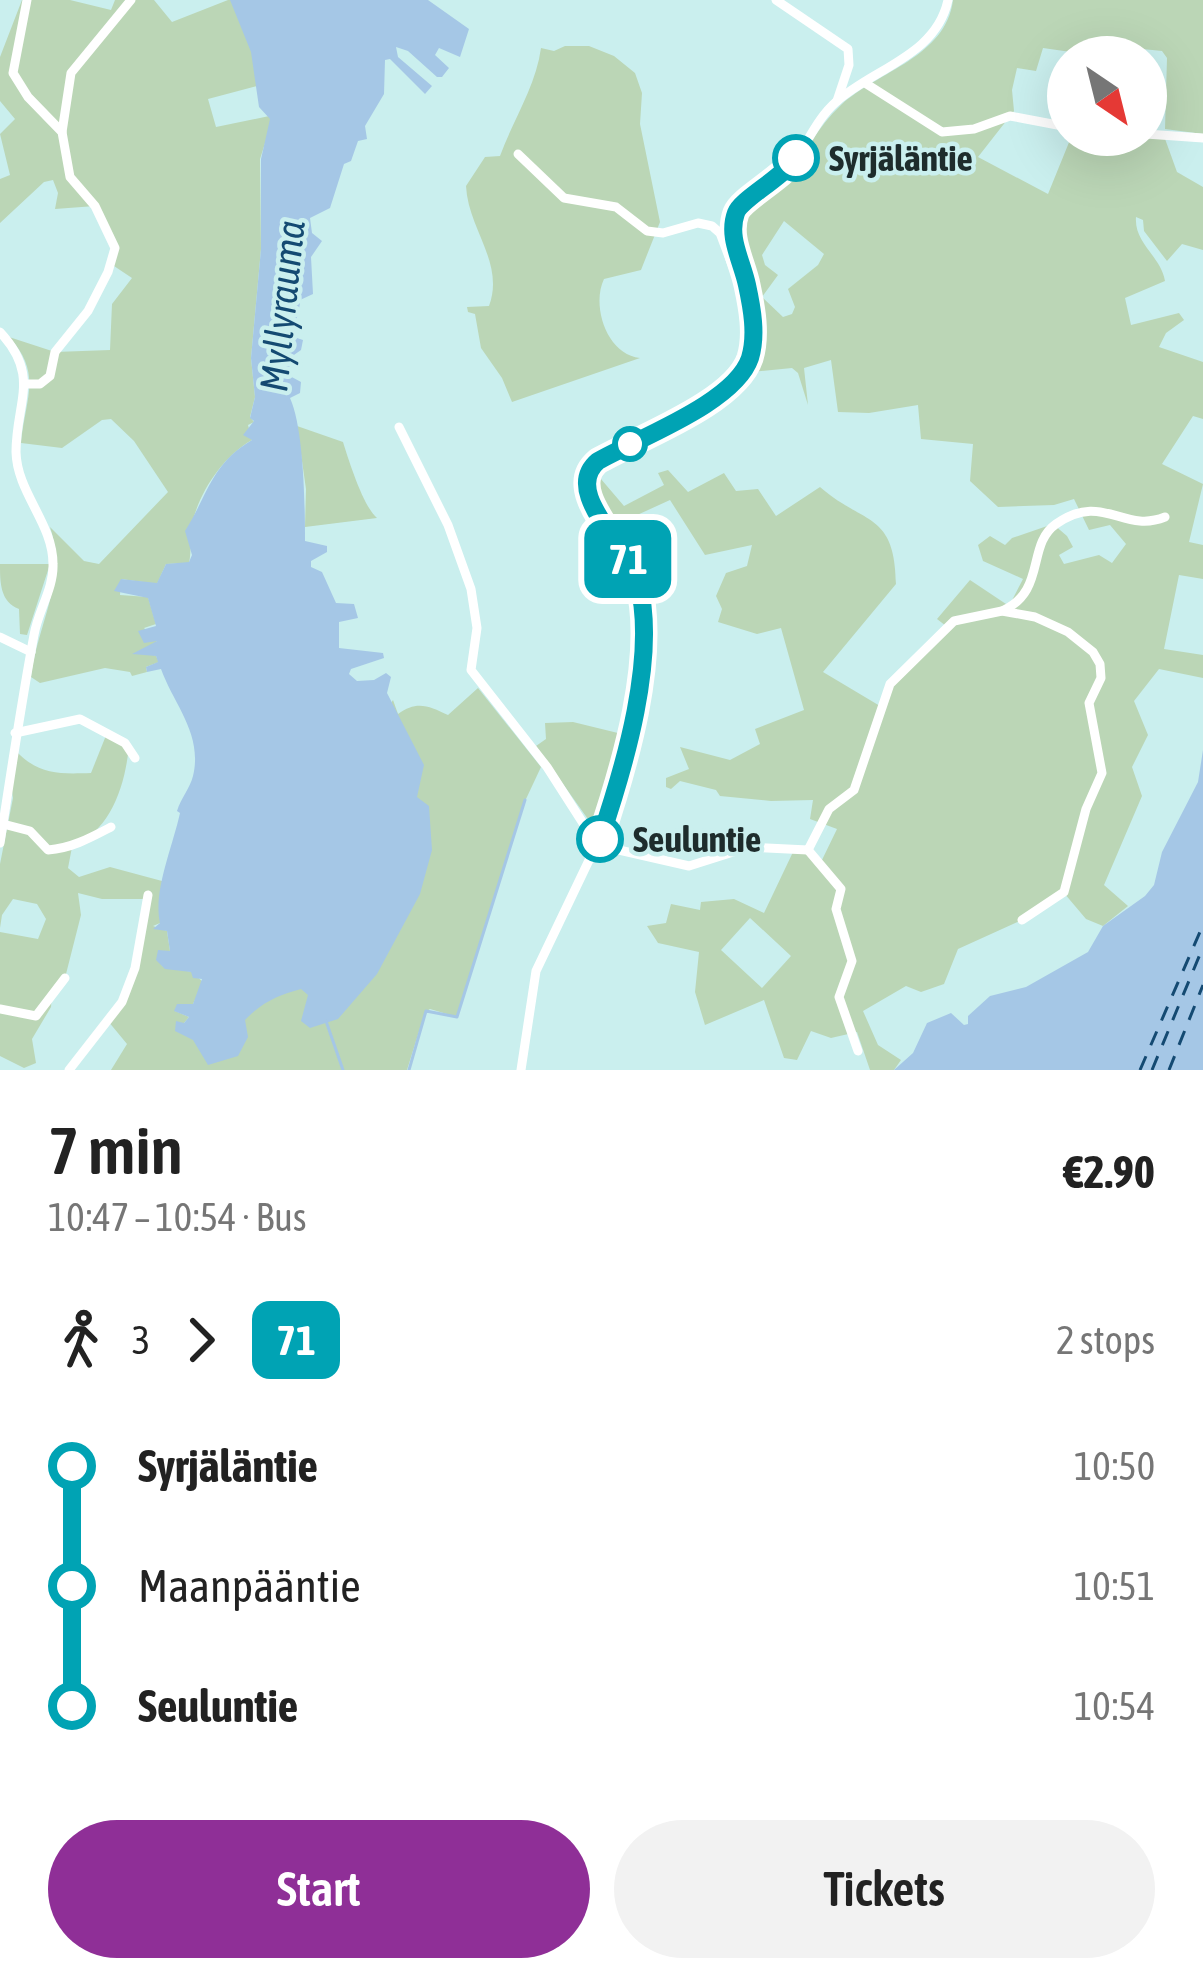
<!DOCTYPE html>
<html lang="en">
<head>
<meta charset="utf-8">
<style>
  body { margin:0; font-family:"Asap Condensed",sans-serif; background:#f2f2f2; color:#222; height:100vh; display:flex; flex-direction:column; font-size:45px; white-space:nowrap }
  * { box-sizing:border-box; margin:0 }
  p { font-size:39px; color:#767676 }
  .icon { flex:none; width:66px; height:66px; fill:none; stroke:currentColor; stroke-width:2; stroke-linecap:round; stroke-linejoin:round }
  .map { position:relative; height:1070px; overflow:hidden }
  .panel { display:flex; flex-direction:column; background:#fff; flex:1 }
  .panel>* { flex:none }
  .badge { padding:0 24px; border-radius:18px; font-size:42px; line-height:78px }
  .needle { width:78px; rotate:145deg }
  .buttons { position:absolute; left:1047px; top:36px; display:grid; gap:24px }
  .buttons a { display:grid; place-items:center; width:120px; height:120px; border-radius:50%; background:#fff; box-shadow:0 12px 48px #0002; font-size:60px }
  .map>.badge { position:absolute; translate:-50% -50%; box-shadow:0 0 0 6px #fff }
  .legs { display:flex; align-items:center; gap:18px; height:132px; padding:0 48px; font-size:39px }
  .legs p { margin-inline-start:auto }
  .summary { display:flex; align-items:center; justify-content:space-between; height:204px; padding:0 48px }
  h1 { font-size:66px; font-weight:600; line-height:90px }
  .cta { display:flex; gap:24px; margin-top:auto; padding:24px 48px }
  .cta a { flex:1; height:138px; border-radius:72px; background:#8f2f97; color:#fff; font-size:48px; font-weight:600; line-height:138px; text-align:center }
  .cta a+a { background:#f2f2f2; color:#222 }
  ul { padding:0 48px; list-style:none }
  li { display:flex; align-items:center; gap:42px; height:120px; font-size:45px }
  li i { display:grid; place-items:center; width:18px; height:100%; margin:0 15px; background:currentColor }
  li i::after { content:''; width:30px; height:30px; margin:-15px; border:9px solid; border-radius:50%; background:#fff }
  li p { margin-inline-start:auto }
  li:first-child i { background:linear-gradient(#0000 50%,currentColor 0) }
  li:last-child i { background:linear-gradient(currentColor 50%,#0000 0) }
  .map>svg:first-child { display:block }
  .green { fill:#bbd6b6; fill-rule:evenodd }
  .water { fill:#a5c7e6 }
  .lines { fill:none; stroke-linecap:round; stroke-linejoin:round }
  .stream { stroke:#a5c7e6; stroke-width:3 }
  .ferry { stroke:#144a72; stroke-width:3; stroke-dasharray:15 12; stroke-linecap:butt }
  .minor { stroke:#fff; stroke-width:9 }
  .line-1-casing { stroke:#fff; stroke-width:27 }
  .line-1 { stroke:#00a3b4; stroke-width:18 }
  .stop-1-dot { fill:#fff; stroke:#00a3b4; stroke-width:6 }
  .labels { text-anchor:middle; stroke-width:9; stroke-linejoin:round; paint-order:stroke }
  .stop-label { font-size:36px; font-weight:bold; fill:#1e2c2c; stroke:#caefee; text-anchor:start }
  .water-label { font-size:39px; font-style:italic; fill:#144a72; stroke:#caefee }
</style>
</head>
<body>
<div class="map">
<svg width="1203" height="1070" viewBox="0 0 1203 1070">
  <rect width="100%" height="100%" fill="#caefee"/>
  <g class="green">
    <path d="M22,0H70L111,10L115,0H154L172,22L228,0H238L263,28L259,93L257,86L208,99L216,127L274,115L260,159L261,249L251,358L255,397L250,417L254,422L248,425L252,440C222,457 199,493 192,524C189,537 192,550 189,563L166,564L157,584L121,579L120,595L148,597L156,624L144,628L157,641L146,652L156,656L159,662L146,667L147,672L132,676L130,672L105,668L40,683L31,677C37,625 68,579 50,527L84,561L99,564L168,492L134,441L111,419L102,420L62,448L21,443C25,398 43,374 9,337L55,352L110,350L112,304L132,278L111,264L114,248L95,206L55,209L58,193L53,180L44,182L0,223V179L10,175L0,134L15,119L0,101V57Z"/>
    <path d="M953,0H1203V134L1165,129L1167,58L1162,51L1094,44L1092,55L1043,48L1036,71L1017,68L1012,90L1014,111L978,157L1048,194L1072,135L1164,136L1177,172L1203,187V250L1182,244L1167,261L1144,231L1143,220L1136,217C1134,244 1161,256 1165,281L1125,298L1131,325L1179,313L1184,320L1166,333L1159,347L1203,362V419L1193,416L1162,464L1203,484L1189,542L1203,545V579L1179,575L1164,649L1203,655V678L1159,669L1134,701L1148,735L1132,767L1142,796L1104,885L1128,906L1103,926L1086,919L1064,893L1024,919L958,949L944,984L921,992L906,986L863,1011L878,1045L901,1060L894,1070H870L857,1032L831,1038L811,1031L797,1060L784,1058L764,1000L705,1025L695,992L699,952L658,943L647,926L666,923L671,904L700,910L701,902L734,899L764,913L793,852L804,850L821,862L837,829L810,819L813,800L771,801L720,796L716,790L680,781L671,789L666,787V778L689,769L680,747L730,760L760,744L755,729L804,710L781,628L757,634L718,622L722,609L716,596L726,573L747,566L752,545L705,555L670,500L613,526L590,485L595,472L624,506L664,485L658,473L668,470L688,492L724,473L736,491L758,489L776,516L820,487C863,525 895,511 896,584L823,672L880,706L885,694L946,626L937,619L970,580L1009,606L1023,579L983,561L978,545L990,536L1005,545L1012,538L1053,524L1067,536L1073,547L1059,555L1064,564L1099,555L1112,563L1126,544L1110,525L1089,530L1074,499L1054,505L998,507L970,481L973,444L921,439L918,405L869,413L838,412L831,360L804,368L808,405L798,373L792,368L751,372C776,319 728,264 740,211C753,197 771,193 784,179C805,155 818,126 841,105C878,71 946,57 953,0ZM784,221L824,254L818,265L788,289L795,307L792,314L783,317L762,297L778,275L765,265L762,255ZM750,918L791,956L762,988L721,950Z"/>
    <path d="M565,46H589L614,56L635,73L642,93L640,124L660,222L641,270L604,279C591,306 607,355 640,358L512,402L502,378L481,348L475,314L468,312L467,307L489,306C505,263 468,229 466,186L485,157L500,156C513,120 536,86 541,48L554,51Z"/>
    <path d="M297,426L343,442C349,461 363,506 377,518L305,527L306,489Z"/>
    <path d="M0,564H50L27,635L20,634L19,609C0,602 0,582 0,564Z"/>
    <path d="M478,688L541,767L526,799L457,1017L430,1009L425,1012L407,1070H111L127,1044L108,1021L128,984L145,899H102L78,893L81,915L66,974L52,993L51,1007L32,1039L36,1063L24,1068L0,1056V932L38,939L46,919L37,904L13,899L2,915L0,928V864L13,798L11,785L16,751C39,775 59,774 91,773L107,733L129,746C125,786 111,830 72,847L68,868L79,877L110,867L162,881L160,923L153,926L167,931L170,951L161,962L162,966L192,972L203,982L193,1004H185L175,1011L189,1017L184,1023V1034L393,700L398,714C417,700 429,706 448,715Z"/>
    <polygon points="573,722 622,734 595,829 536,746 546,739 545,723"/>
  </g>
  <g class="water">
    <path d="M230,0H428L469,29L460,57L439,48L435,55L449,68L442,77H437L408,51L396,47L398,57L432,86L425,94L390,59L385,60L384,94L365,126L367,139L358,141L351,161L344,164L330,208L310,218L312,233L322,241L311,257L313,294L300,300C300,313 293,324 294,337L303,340L301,350L291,357L288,375L301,382L300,393L290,398C304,429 305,505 305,541L327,546V552L311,561V567L322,572L336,603L354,604L358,618L339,622V648L383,653L384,658L351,669L349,674L357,681L374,680L386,673L391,677L387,693L424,765L417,797L429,806L432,850L420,894L377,974L338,1019L310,1028L301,1021L308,995L301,989C278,995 261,1003 245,1020L248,1037L238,1056L208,1065L193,1040L175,1031L176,1021L184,1023L189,1017L174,1011L177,1004H193L202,979L193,978L191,972L165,969L156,960L158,950L170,951L167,931L153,929L160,923C153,891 172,849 180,813L177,811C181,798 190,788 193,776C203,734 174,705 161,669L147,672L146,667L158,662L156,656L132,654L157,641L144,643L138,631L156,626L148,598L114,591L121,579L157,583L166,564L189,562L192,555L185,531C208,495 211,464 252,440L243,435L254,421L250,418L255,397L251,358L261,249V159L270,119L259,107L251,52Z"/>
    <polygon points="1203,750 1203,1070 894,1070 913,1053 927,1023 951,1013 964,1025 968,1024 968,1016 990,996 1026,987 1088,952 1103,926 1145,896 1154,885 1162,852 1198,782"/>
  </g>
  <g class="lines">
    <g class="stream">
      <polyline points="326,1021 343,1070"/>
      <polyline points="409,1070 426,1011 457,1017 525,800"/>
    </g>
    <g class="ferry">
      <polyline points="1140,1070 1203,925"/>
      <polyline points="1152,1070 1203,947"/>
      <polyline points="1169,1070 1203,985"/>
    </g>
    <g class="minor">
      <polyline points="776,0 848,49 849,65 837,101"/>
      <polyline points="865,83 942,132 974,129 1010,116 1068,127"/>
      <polyline points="62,132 71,73 131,0"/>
      <polyline points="1146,134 1203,138"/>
      <polyline points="518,154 564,198 616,207 647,231 663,233 698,223 712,226 720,233 734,270 744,273"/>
      <path d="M0,332C41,376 16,402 16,452C17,493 53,523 53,564C54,588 38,611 34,635C21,704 11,773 0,843"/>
      <polyline points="26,384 40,384 50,376 55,352 88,311 108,272 115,248 95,206 70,177 62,132 28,97 13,73 27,0"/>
      <polyline points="399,427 448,525 471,589 477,628 471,670 547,767 597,845 689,866 749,847 808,850 829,809 854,790 890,684 954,621 1002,611 1035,617 1068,632 1093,652 1100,664 1101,678 1089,703 1102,773 1086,809 1064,892 1022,920"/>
      <path d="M1002,611C1047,591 1026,545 1056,524C1103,491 1123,534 1165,517"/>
      <polyline points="0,637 31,652"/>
      <polyline points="15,733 80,719 125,743 135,758"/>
      <path d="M3,824L30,831L48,850C72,848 90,838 111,827"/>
      <polyline points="808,850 841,889 836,909 852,961 839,997 858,1051"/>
      <polyline points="0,1009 36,1016 65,978"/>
      <polyline points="69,1070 122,1002 135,968 148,895"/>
      <path d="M521,1070L536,971L603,831L641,671L643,618L637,579L586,495L587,473L598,461C688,408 784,400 743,270C737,251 727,227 738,208C746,193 769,188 782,176C804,154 813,122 836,102C874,68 936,56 948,0"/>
    </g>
  </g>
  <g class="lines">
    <g class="line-1-casing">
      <path id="line-1" d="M600,839C624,768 658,656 638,582C628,545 561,492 598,461C638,438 735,403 750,358C757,335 752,308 747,285C742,261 727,237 736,213C741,199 781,179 796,158"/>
    </g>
    <use href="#line-1" class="line-1"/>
  </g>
  <g class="stop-1-dot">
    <circle cx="796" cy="158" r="21"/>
    <circle cx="630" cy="444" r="15"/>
    <circle cx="600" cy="839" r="21"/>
  </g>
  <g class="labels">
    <g class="stop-label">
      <text x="829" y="171">Syrjäläntie</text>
      <text x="633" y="852">Seuluntie</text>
    </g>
    <g class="water-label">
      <text transform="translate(282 306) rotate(-84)" y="14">Myllyrauma</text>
    </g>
  </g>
</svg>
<div class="buttons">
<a><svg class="needle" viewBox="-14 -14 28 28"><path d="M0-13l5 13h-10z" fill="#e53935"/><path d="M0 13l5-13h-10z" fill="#767676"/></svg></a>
</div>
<b class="badge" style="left:628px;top:559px;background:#00a3b4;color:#fff">71</b>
</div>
<section class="panel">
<div class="summary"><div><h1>7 min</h1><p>10:47 – 10:54 · Bus</p></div><b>€2.90</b></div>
<div class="legs"><svg class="icon" aria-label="walk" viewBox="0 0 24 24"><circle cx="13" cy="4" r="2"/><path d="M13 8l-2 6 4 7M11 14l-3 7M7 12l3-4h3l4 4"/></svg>3<svg class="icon" aria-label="forward" viewBox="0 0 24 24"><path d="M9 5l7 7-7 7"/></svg><b class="badge" style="background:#00a3b4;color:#fff">71</b><p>2 stops</p></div>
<ul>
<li><i style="color:#00a3b4"></i><b>Syrjäläntie</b><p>10:50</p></li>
<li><i style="color:#00a3b4"></i><span>Maanpääntie</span><p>10:51</p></li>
<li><i style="color:#00a3b4"></i><b>Seuluntie</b><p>10:54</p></li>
</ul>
<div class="cta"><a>Start</a><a>Tickets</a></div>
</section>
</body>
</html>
